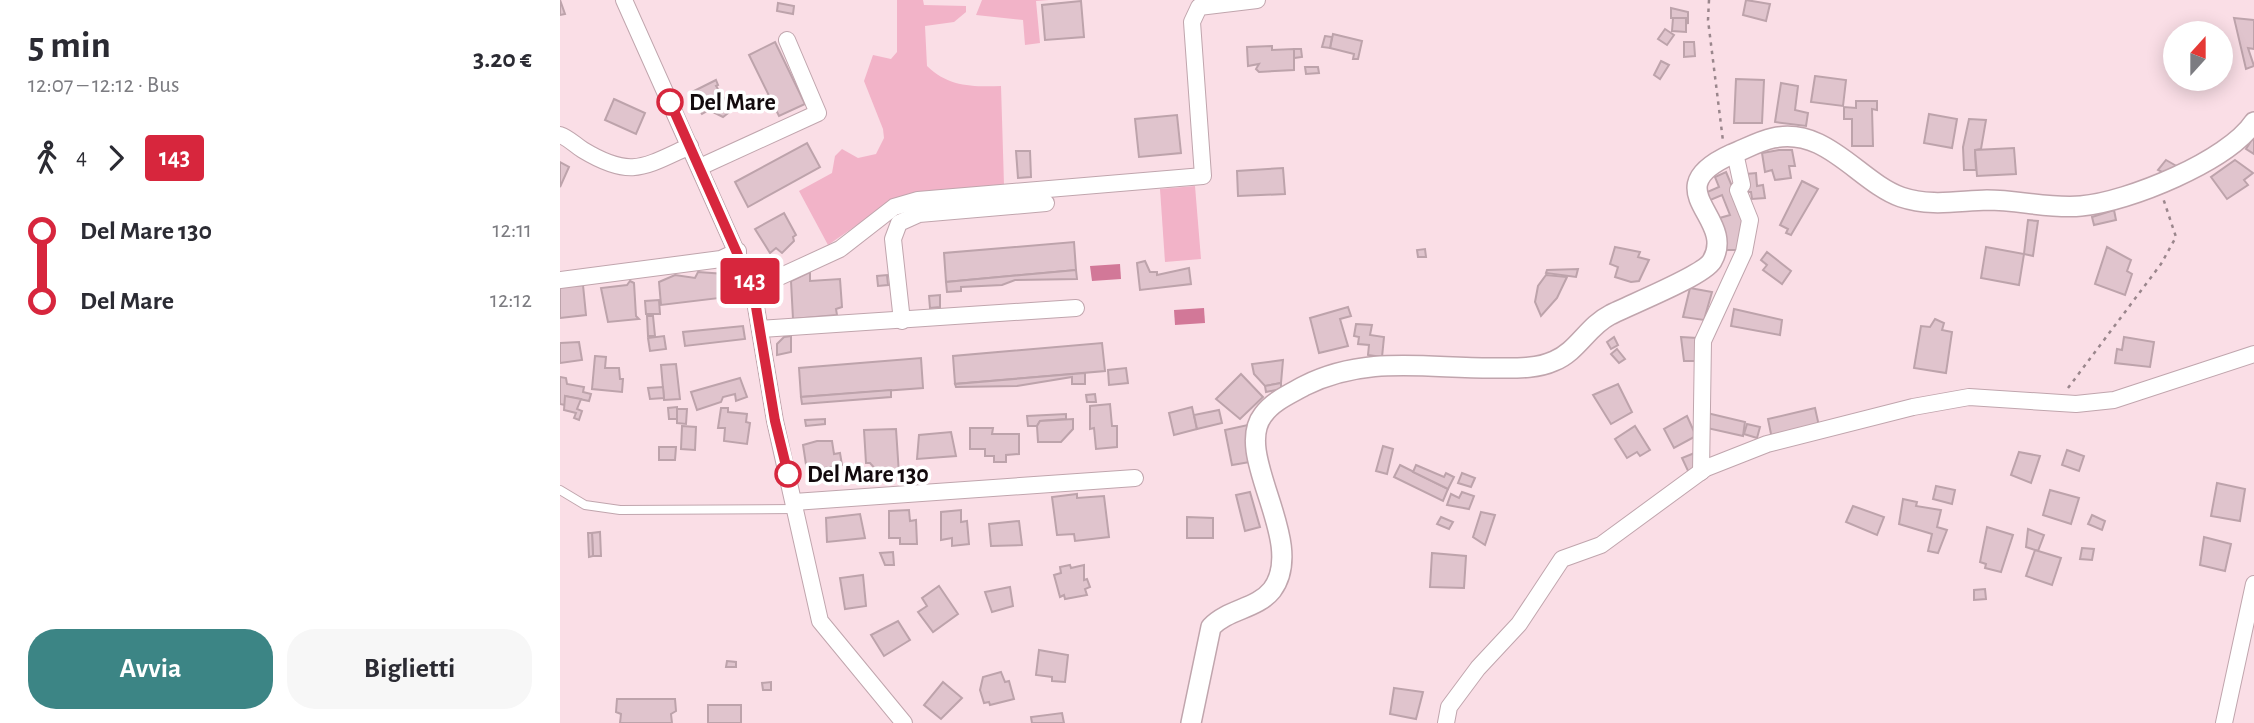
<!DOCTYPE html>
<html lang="it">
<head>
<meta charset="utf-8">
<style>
  body { margin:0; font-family:"Alegreya Sans",sans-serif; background:#f7f7f7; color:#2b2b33; height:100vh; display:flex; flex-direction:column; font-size:26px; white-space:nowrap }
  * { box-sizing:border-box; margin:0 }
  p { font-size:23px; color:#7c7c81 }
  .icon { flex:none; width:38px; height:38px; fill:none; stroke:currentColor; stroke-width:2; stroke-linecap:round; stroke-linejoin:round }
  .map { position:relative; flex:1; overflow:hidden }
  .sheet { display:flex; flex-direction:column; background:#fff; width:560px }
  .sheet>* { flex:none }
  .badge { padding:0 14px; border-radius:5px; font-size:24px; line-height:46px }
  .needle { width:46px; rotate:21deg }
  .tools { position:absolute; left:1603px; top:21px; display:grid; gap:14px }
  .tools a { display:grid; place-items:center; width:70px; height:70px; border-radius:50%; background:#fff; box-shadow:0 4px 18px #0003; font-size:35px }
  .map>.badge { position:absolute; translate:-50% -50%; box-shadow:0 0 0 4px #fff }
  .legs { display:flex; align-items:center; gap:10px; height:77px; padding:0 28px; font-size:23px }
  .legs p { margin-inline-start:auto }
  .overview { display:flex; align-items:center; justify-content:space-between; height:119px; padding:0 28px }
  h1 { font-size:38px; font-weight:700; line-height:52px }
  .button { display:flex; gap:14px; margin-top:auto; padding:14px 28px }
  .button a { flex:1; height:80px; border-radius:28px; background:#3c8585; color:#fff; font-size:28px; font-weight:700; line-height:80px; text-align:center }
  .button a+a { background:#f7f7f7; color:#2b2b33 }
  ul { padding:0 28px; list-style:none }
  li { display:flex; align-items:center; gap:24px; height:70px; font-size:26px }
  li i { display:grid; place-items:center; width:10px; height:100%; margin:0 9px; background:currentColor }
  li i::after { content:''; width:18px; height:18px; margin:-9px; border:5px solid; border-radius:50%; background:#fff }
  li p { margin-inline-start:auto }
  li:first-child i { background:linear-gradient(#0000 50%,currentColor 0) }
  li:last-child i { background:linear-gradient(currentColor 50%,#0000 0) }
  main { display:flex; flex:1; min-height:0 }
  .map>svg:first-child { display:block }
  .green { fill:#f2b3c8 }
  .water { fill:#d27898 }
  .building { fill:#e0c4cd; stroke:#bda3ab; stroke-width:2 }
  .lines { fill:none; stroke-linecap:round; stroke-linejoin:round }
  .service-casing { stroke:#c0a5ad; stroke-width:10 }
  .minor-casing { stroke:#c0a5ad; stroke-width:18 }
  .tertiary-casing { stroke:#c0a5ad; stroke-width:22 }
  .path { stroke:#9a868c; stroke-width:2.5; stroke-dasharray:3.5 5; stroke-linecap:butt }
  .service { stroke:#fff; stroke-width:8 }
  .minor { stroke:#fff; stroke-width:16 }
  .tertiary { stroke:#fff; stroke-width:19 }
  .line-1-casing { stroke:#fff; stroke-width:16 }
  .line-1 { stroke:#d7263d; stroke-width:10 }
  .stop-1-dot { fill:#fff; stroke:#d7263d; stroke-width:3.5 }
  .labels { text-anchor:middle; stroke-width:7; stroke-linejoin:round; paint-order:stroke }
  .stop-label { font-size:24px; font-weight:bold; fill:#130a0d; stroke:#fff; text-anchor:start }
</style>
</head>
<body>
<main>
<section class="sheet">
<div class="overview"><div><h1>5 min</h1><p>12:07 – 12:12 · Bus</p></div><b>3.20 €</b></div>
<div class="legs"><svg class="icon" aria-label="walk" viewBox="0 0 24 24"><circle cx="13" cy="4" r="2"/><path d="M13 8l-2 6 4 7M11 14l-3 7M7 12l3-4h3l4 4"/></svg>4<svg class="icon" aria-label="forward" viewBox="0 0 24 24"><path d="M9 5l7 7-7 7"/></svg><b class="badge" style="background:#d7263d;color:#fff">143</b></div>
<ul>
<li><i style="color:#d7263d"></i><b>Del Mare 130</b><p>12:11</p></li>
<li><i style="color:#d7263d"></i><b>Del Mare</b><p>12:12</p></li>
</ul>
<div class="button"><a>Avvia</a><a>Biglietti</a></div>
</section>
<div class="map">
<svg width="1694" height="723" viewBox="0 0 1694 723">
  <rect width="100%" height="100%" fill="#fadee6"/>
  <g class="green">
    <path d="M337,0H363L364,5L406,6V12L394,22L365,26L367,66C388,87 414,87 441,86L444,185L323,207L268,245L239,191L272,173L275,156L282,149L298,158L316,154L324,138L323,129L304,81L313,55L331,59L337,52Z"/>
    <polygon points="422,0 489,0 476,1 480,43 465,45 463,20 416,15"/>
    <polygon points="635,186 641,259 605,262 600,189"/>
  </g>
  <g class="water">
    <polygon points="560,264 561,279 532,281 530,266"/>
    <polygon points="644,308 645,323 615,325 614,310"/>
  </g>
  <g class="building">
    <polygon points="0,0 5,14 0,15"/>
    <polygon points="1186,0 1210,4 1206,21 1183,15"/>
    <polygon points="521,1 524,37 485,40 482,5"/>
    <polygon points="218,3 234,6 233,14 217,11"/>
    <polygon points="1111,8 1128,12 1128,24 1126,18 1111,18"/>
    <polygon points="1113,18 1126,18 1126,32 1112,31"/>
    <polygon points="1674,18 1694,20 1694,49 1688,48 1694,66 1686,69"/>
    <polygon points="1105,29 1114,35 1107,45 1098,39"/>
    <polygon points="773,34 802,41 798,59 793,59 794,54 770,48"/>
    <polygon points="765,36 772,37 770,48 762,47"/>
    <polygon points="215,42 245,104 219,116 189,55"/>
    <polygon points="1124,42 1134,42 1135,56 1124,57"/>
    <polygon points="712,46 712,50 734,49 734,70 699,72 696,69 699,64 688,66 687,47"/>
    <polygon points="734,49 741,49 742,57 734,58"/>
    <polygon points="1101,61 1109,65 1100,79 1094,75"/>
    <polygon points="745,67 758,67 759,73 746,74"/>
    <polygon points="1255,76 1286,80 1283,106 1251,102"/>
    <polygon points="1176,79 1204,80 1202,123 1174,123"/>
    <polygon points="156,80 158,85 156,86 172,110 163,117 149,110 142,114 130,93"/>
    <polygon points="1221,83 1238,86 1235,110 1248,113 1246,126 1215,122"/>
    <polygon points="54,99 85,113 76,134 45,120"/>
    <polygon points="1296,101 1317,101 1317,110 1312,109 1313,146 1292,146 1292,119 1284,119 1284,107 1296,108"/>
    <polygon points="1369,114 1397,119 1392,148 1364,143"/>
    <polygon points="617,115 621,153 579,157 575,119"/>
    <polygon points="1409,119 1426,120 1421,149 1415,150 1416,170 1404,170 1403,147"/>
    <polygon points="1694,136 1694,154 1686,149"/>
    <polygon points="247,143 260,167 188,207 175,182"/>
    <polygon points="1454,148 1456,174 1417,176 1415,150"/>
    <polygon points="1219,150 1232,150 1235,166 1229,166 1231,178 1215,180 1212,170 1205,172 1202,153"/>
    <polygon points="456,151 470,151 471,177 458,178"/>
    <polygon points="1606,160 1620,168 1606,174 1598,170"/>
    <polygon points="1675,160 1693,173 1684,180 1688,185 1667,199 1651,177"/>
    <polygon points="0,162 9,167 0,187"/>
    <polygon points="723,168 725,194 678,196 677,171"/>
    <polygon points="1166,172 1187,222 1184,250 1165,250 1156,219 1170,215 1162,195 1148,201 1145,193 1159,187 1155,177"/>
    <polygon points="1196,173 1197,186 1203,185 1205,198 1192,199 1191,192 1187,192 1186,174"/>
    <polygon points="1242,181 1258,189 1231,235 1226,233 1228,229 1220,225"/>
    <polygon points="1554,210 1556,220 1534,225 1532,217"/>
    <polygon points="224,213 236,235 233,237 234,241 222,253 216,248 210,253 195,229"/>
    <polygon points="1468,220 1478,221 1473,256 1464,254"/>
    <polygon points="514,242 516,270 386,282 384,253"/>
    <polygon points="1055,247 1080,252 1078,257 1089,260 1079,281 1071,282 1055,277 1058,267 1050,264"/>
    <polygon points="1426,247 1464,254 1459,285 1421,278"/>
    <polygon points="1547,247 1571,260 1567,271 1572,274 1565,295 1535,284"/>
    <polygon points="865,249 866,257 858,257 857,250"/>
    <polygon points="1207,252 1231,271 1222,284 1203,270 1207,265 1201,260"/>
    <polygon points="585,261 590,272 597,272 597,275 629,268 631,284 580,290 577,263"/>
    <polygon points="1018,269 1016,277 986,273 987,270"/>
    <polygon points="516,270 517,279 455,280 442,285 401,287 401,291 387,292 386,282"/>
    <polygon points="138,272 165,274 168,297 101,305 99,282 115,275 135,278"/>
    <polygon points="250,272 250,281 280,279 282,307 276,309 277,315 233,319 231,281"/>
    <polygon points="327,275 328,285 318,286 317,276"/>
    <polygon points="986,275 1007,277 997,298 981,316 975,302 978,286"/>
    <polygon points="70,281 74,283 76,316 79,319 48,322 41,288 67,285"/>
    <polygon points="23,285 26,315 0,318 0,287"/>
    <polygon points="1130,288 1152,292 1144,320 1123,317"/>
    <polygon points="380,295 380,307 370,308 369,296"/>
    <polygon points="99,300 100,314 86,314 85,301"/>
    <polygon points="788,307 791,316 780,319 788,346 759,353 750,318"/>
    <polygon points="1174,309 1222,320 1220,335 1171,326"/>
    <polygon points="87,316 93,316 95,336 88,336"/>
    <polygon points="1375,319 1384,323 1382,330 1392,332 1386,373 1354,368 1361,326 1370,327"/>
    <polygon points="796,324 812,325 810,335 824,337 822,357 808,355 809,345 798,344 799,337 794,336"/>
    <polygon points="183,326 185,339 125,346 123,332"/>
    <polygon points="104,336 106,349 90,351 88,338"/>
    <polygon points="231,336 231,352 217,355 217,344 224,337"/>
    <polygon points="1054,337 1058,345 1051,349 1047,342"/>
    <polygon points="1121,337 1137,338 1137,361 1124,361"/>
    <polygon points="1564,337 1594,342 1590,367 1555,363 1557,349 1562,350"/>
    <polygon points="19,342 22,360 0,363 0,343"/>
    <polygon points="542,343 545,371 395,384 393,356"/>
    <polygon points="1057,349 1065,359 1059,363 1051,354"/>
    <polygon points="35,356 46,357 45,368 59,368 60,379 63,379 62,392 32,389"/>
    <polygon points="361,358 363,388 241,397 239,368"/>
    <polygon points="723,360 721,383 705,386 694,374 692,364"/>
    <polygon points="116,364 120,399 104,400 101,365"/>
    <polygon points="566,368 568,383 549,385 548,370"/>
    <polygon points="525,373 525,384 512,384 512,377 457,386 396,387 395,384"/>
    <polygon points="681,374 703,397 680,419 656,399"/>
    <polygon points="0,377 6,378 7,384 24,387 23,392 31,394 29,401 5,396 5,405 0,404"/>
    <polygon points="180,378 187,397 176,401 175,394 163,397 161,402 137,410 131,392"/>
    <polygon points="721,383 721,389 706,392 705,386"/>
    <polygon points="1058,384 1072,412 1051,424 1033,395"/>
    <polygon points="103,387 104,398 90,399 88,388"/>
    <polygon points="331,390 331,397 242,404 241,397"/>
    <polygon points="535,394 536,402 527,402 526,395"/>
    <polygon points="5,396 21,399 17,409 22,411 19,420 14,418 16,413 4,410"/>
    <polygon points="550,404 552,426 557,426 557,447 536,449 534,428 530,429 530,406"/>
    <polygon points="117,407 117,419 109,419 108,408"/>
    <polygon points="632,407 637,429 614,435 609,413"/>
    <polygon points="161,408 168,408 168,412 187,414 186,422 190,423 187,444 164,441 165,428 158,428"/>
    <polygon points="1255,408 1259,426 1212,439 1208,419"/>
    <polygon points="117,409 127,409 126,424 117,423"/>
    <polygon points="659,410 662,423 637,429 634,415"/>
    <polygon points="1147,413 1185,422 1183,436 1147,428"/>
    <polygon points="506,414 506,419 480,421 477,426 468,426 467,416"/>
    <polygon points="1127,416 1136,436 1114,448 1104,429"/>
    <polygon points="265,419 265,424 246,426 245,420"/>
    <polygon points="513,419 513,429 501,442 478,442 477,426 480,421"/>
    <polygon points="1187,424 1200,427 1197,438 1184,434"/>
    <polygon points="688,425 686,442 690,462 672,465 665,430"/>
    <polygon points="122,426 136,427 135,450 121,449"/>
    <polygon points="1075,426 1090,450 1080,456 1077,452 1067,458 1055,439"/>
    <polygon points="410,428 433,428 432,434 459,434 459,454 446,455 446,462 434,462 434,456 425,456 425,449 410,449"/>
    <polygon points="336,429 339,474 325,480 310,463 306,463 304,430"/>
    <polygon points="391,432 396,456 357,459 359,435"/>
    <polygon points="257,441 272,441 274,454 280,453 282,465 247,471 243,445"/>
    <polygon points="823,446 833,449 827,474 816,471"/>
    <polygon points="99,447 116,447 115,460 99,460"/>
    <polygon points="1507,450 1524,456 1519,471 1502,465"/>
    <polygon points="1137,452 1138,469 1129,473 1122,458"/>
    <polygon points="1459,452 1480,456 1471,483 1451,475"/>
    <polygon points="840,465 888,489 883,501 834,477"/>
    <polygon points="856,465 884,477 886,473 894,477 888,489 853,472"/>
    <polygon points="902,473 915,478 911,487 898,483"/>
    <polygon points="1657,483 1685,489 1680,521 1651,516"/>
    <polygon points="1376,486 1395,490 1392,504 1373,499"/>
    <polygon points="1490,490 1519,498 1511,524 1483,515"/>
    <polygon points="690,492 700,527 685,531 676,495"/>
    <polygon points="902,492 914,496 909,509 887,505 891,494 899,498"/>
    <polygon points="517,494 517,498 544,496 549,537 515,541 514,534 497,535 492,497"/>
    <polygon points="1343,499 1357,502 1356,506 1381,510 1377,527 1387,530 1378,553 1368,551 1372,534 1339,524"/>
    <polygon points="1293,506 1324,517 1317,535 1286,522"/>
    <polygon points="349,510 350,521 356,520 357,544 340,544 340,538 329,538 329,511"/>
    <polygon points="401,510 401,522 407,521 409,544 392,546 392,538 381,540 381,512"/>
    <polygon points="921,512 935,515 925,545 913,537"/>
    <polygon points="300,514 305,538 267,542 266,518"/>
    <polygon points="1532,515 1545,521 1542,530 1528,524"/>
    <polygon points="627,517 653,518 653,538 627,538"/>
    <polygon points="881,517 893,522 889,529 877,524"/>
    <polygon points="459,521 462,545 431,546 429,524"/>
    <polygon points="1427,527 1453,535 1441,572 1425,568 1426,564 1420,562"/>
    <polygon points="1468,529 1484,535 1478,551 1466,547"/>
    <polygon points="40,532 41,556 33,556 32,533"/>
    <polygon points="28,533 32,533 33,556 29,557"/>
    <polygon points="1644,537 1671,544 1665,571 1640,565"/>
    <polygon points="1522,548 1534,549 1532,560 1520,559"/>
    <polygon points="1475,550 1501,558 1492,585 1466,576"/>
    <polygon points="333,552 334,565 325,565 320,553"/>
    <polygon points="872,553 906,556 904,588 870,587"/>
    <polygon points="510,565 511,568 524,565 524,580 527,579 530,587 525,589 527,595 505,599 504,595 500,597 494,575 501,573 500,567"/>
    <polygon points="303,575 306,606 285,609 280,578"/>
    <polygon points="379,586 398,614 373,632 358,612 367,606 362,598"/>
    <polygon points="450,587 453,606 432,612 425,592"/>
    <polygon points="1425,589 1426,599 1414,600 1414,590"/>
    <polygon points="338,621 350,640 324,656 311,635"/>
    <polygon points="479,650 508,655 505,682 492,681 492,677 476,675"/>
    <polygon points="167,661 176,662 176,667 166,667"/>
    <polygon points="441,672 445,682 449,681 454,699 430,705 429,702 424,703 420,690 423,677"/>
    <polygon points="211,682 211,690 203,690 202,683"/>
    <polygon points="383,682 402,698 381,719 364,705"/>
    <polygon points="834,688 863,692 856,719 830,714"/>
    <polygon points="57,699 115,699 116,711 111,714 112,723 60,723 61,714 56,712"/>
    <rect x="148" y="705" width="33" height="18"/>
    <polygon points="502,713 504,723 472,723 471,717"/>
  </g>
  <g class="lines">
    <g class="service-casing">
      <polyline id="service" points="0,490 25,505 60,510 236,509"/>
    </g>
    <g class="minor-casing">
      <g id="minor">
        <polyline points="64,0 193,289 215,421 260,621 344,723"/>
        <path d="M0,135C9,138 15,145 23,150C71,179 84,167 130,146"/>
        <polyline points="140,167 258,113 227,40"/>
        <polyline points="0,280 161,259 178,251"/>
        <polyline points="193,289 280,249 334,207 358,200 643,176 632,22 639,7 697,0"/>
        <polyline points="342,321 333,239 339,223 359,214 486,203"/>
        <polyline points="200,329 516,308"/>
        <polyline points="1141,472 1143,341 1184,252 1190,220 1178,190 1182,185 1175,153"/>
        <polyline points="234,502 575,478"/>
        <polyline points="886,723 889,707 918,668 959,624 1002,559 1041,545 1146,468 1207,444 1353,407 1409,397 1516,404 1554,400 1694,354"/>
        <polyline points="1664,723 1694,584"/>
      </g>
    </g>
    <g class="tertiary-casing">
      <path id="tertiary" d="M631,723L651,627C668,609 697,609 712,590C748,542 672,455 703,415C713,401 730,394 744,386C808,354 869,369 937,368C955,368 977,369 994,361C1017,352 1028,326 1050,315C1069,305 1143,276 1152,261C1178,217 1092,190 1172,154C1185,149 1199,141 1213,138C1266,126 1299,182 1341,197C1371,207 1397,201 1427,200C1459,200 1490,209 1521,206C1568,202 1668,161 1694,122"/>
    </g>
    <g class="path">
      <polyline points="1149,0 1148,20 1163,141"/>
      <polyline points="1508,388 1601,264 1616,237 1603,198"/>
    </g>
    <use href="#service" class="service"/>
    <use href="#minor" class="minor"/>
    <use href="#tertiary" class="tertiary"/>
  </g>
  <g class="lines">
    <g class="line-1-casing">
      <polyline id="line-1" points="110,102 193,289 215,421 228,474"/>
    </g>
    <use href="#line-1" class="line-1"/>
  </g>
  <g class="stop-1-dot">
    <circle cx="110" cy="102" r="12"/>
    <circle cx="228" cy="474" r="12"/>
  </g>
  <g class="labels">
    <g class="stop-label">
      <text x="129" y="110">Del Mare</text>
      <text x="247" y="482">Del Mare 130</text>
    </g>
  </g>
</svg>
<div class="tools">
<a><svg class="needle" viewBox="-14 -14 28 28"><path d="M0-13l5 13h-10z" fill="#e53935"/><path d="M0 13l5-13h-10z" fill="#7c7c81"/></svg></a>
</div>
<b class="badge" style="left:190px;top:281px;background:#d7263d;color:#fff">143</b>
</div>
</main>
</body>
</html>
